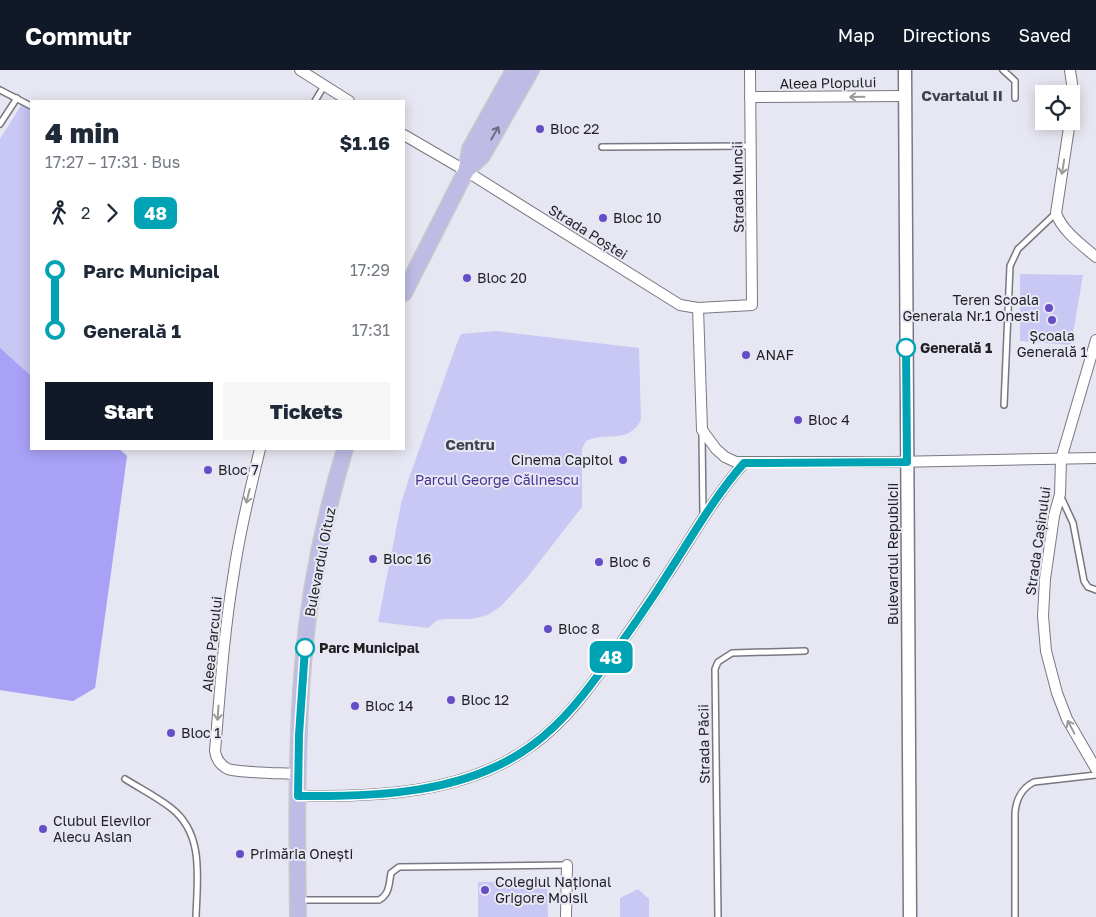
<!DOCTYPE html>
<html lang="en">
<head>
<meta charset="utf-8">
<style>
  body { margin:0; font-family:"Golos Text",sans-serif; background:#f6f6f7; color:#1f2937; height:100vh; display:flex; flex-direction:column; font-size:19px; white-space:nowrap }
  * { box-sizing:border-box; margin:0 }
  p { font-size:16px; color:#747a83 }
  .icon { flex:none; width:28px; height:28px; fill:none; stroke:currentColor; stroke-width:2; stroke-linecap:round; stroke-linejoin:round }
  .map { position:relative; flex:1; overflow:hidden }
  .side { position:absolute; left:30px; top:30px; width:375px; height:350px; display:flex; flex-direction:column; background:#fff; border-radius:0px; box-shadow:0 2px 12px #0003 }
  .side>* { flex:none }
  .badge { padding:0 10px; border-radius:8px; font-size:18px; line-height:32px }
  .controls { position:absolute; left:1035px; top:15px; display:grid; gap:10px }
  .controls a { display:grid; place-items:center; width:45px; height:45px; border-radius:0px; background:#fff; box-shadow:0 2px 12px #0003; font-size:25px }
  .map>.badge { position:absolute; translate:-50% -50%; box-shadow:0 0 0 2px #fff }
  .legs { display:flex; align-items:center; gap:8px; height:55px; padding:0 15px; font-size:16px }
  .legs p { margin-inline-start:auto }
  .summary { display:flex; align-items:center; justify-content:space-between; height:85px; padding:0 15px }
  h1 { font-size:28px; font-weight:800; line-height:38px }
  .action { display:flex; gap:10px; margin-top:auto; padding:10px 15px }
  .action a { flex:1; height:58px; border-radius:0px; background:#111827; color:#fff; font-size:20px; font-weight:800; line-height:58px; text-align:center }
  .action a+a { background:#f6f6f7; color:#1f2937 }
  ul { padding:0 15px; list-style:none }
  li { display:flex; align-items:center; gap:18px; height:60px; font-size:19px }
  li i { display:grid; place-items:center; width:8px; height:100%; margin:0 6px; background:currentColor }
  li i::after { content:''; width:12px; height:12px; margin:-6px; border:4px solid; border-radius:50%; background:#fff }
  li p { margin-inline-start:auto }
  li:first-child i { background:linear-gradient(#0000 50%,currentColor 0) }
  li:last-child i { background:linear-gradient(currentColor 50%,#0000 0) }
  header { display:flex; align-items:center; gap:30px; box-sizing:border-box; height:70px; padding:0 25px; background:#111827; color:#fff }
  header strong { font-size:24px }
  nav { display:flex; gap:28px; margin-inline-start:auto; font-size:18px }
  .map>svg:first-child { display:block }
  .green { fill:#c9c7f3 }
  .forest { fill:#a8a1f6 }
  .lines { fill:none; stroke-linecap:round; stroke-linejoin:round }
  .service-casing { stroke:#787883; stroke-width:8 }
  .minor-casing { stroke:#787883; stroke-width:12 }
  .tertiary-casing { stroke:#787883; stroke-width:15 }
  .primary-casing { stroke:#c9c9ca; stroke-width:18 }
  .service { stroke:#fff; stroke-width:5 }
  .minor { stroke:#fff; stroke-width:10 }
  .tertiary { stroke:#fff; stroke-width:12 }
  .primary { stroke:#bebbe5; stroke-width:15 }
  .oneway { stroke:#9a9a9c }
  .oneway2 { stroke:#6e6c84 }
  .line-1-casing { stroke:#fff; stroke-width:11 }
  .line-1 { stroke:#00a3b4; stroke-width:8 }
  .poi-dot { fill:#644dc6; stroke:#e7e7f3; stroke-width:2 }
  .stop-1-dot { fill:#fff; stroke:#00a3b4; stroke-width:2.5 }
  .labels { text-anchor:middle; stroke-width:4; stroke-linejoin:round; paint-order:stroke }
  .street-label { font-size:14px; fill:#1e1e23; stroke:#e7e7f3 }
  .poi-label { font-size:14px; fill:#1e1e23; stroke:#e7e7f3; text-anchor:start }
  .stop-label { font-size:14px; font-weight:bold; fill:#1e1e23; stroke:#e7e7f3; text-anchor:start }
  .park-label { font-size:14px; fill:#463292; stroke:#e7e7f3 }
  .neighbourhood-label { font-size:15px; font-weight:bold; fill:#42424c; stroke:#e7e7f3 }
</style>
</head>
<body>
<header>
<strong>Commutr</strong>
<nav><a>Map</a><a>Directions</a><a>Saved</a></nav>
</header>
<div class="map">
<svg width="1096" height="847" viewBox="0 0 1096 847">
  <rect width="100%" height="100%" fill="#e7e7f3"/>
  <g class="green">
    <polygon points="24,31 31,36 31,379 119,379 127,386 95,618 73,631 0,620 0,69"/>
    <polygon points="1020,204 1083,205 1071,275 1020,271"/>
    <path d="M496,261L639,278L641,350C628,375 605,361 586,371L582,379V437L526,509L501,536L488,545L471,549H443L436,551L428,558L378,552L401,434L408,411L457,273L461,264Z"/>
    <polygon points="547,811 548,847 478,847 478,812"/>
    <polygon points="638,819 649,829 649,847 620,847 620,828"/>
  </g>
  <polygon class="forest" points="0,278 31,306 31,379 119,379 127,386 95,618 73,631 0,620"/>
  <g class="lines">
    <g class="service-casing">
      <g id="service">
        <polyline points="1003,0 1015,11 1015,28"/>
        <polyline points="0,20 31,36"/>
        <polyline points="315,31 324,16"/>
        <polyline points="0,54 17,28"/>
        <polyline points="602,77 751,76"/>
        <polyline points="1004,335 1010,196 1018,179 1056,143"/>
        <polyline points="702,363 703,444"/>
        <polyline points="1061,427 1073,453 1084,511 1088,517 1096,520"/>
        <path d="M125,709C141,719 157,727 171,738C205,764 197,810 196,847"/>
        <path d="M299,830H379C390,824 389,813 391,803L399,797L567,795"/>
        <polyline points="718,847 715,599 718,592 732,583 805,581"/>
        <path d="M1015,847V743C1016,730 1022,718 1034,712L1096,705"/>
      </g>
    </g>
    <g class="minor-casing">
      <g id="minor">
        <polyline points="300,0 349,31"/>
        <polyline points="1070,0 1073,21 1071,43"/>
        <polyline points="750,27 905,26"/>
        <path d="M1070,51L1056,143C1062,161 1082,175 1096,187"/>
        <polyline points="404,65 466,101 680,235 698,238 752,235 750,0"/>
        <polyline points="698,238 702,360 716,379 725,387 736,392 893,392 1096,388"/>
        <polyline points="1096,270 1061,389 1060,424 1054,446 1045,509 1043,546 1046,581 1057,623 1067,649 1096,699"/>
        <path d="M260,379C250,420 240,460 234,502C224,561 220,621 215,681C216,689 220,695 228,699C239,703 284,703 298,704"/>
        <path d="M298,726C376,727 465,724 531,676C563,654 587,621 609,590C629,562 648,534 667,505C692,467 714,427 744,393"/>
        <polyline points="566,847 567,795"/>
      </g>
    </g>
    <g class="tertiary-casing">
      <polyline id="tertiary" points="905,0 910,847"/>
    </g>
    <g class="primary-casing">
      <g id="primary">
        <polyline points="466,101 482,86 531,0"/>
        <polyline points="404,223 466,101 470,79 514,0"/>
        <path d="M298,847C297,763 296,678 303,594C309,522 324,448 345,379"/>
      </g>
    </g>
    <use href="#service" class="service"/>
    <use href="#minor" class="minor"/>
    <use href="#tertiary" class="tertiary"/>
    <use href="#primary" class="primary"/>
  </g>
  <defs><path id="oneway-shaft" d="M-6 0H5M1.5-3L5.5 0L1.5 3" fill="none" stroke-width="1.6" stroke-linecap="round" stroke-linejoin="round" transform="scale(1.25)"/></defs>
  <g class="oneway">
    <use href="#oneway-shaft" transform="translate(857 27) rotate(179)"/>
    <use href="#oneway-shaft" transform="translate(1063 97) rotate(99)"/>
    <use href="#oneway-shaft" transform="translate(248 426) rotate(104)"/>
    <use href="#oneway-shaft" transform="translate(218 643) rotate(94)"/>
    <use href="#oneway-shaft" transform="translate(1071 657) rotate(-118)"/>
  </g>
  <use class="oneway2" href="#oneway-shaft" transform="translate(495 63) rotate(-60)"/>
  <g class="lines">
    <g class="line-1-casing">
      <path id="line-1" d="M305,578L299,665L298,726C376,727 465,724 531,676C563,653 587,621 609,590C629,562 649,534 667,505C692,467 714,427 744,393L907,392L906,278"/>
    </g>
    <use href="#line-1" class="line-1"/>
  </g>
  <g class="poi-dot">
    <circle cx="540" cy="59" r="5"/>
    <circle cx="603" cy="148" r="5"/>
    <circle cx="467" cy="208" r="5"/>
    <circle cx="1049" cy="238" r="5"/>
    <circle cx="1052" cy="250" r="5"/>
    <circle cx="746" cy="285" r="5"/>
    <circle cx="798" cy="350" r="5"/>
    <circle cx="623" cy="390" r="5"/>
    <circle cx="208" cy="400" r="5"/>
    <circle cx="373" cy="489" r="5"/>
    <circle cx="599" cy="492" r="5"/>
    <circle cx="548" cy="559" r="5"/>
    <circle cx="451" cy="630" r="5"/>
    <circle cx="355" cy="636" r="5"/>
    <circle cx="171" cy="663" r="5"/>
    <circle cx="43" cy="759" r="5"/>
    <circle cx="240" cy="784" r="5"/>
    <circle cx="485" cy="820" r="5"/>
  </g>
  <g class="stop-1-dot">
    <circle cx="906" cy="278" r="9"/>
    <circle cx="305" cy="578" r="9"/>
  </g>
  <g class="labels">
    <g class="street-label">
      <text transform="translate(828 13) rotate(-1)" y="5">Aleea Plopului</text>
      <text transform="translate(738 117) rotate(-91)" y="5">Strada Muncii</text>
      <text transform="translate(588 162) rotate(32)" y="5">Strada Poștei</text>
      <text transform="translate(1038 471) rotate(-82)" y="5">Strada Cașinului</text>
      <text transform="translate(893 484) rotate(-90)" y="5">Bulevardul Republicii</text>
      <text transform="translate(320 492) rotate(-79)" y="5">Bulevardul Oituz</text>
      <text transform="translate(212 574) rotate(-84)" y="5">Aleea Parcului</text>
      <text transform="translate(704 674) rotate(-91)" y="5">Strada Păcii</text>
    </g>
    <g class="poi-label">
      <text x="550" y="64">Bloc 22</text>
      <text x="613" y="153">Bloc 10</text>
      <text x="477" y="213">Bloc 20</text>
      <text x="1039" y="235" text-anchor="end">Teren Scoala<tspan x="1039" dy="16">Generala Nr.1 Onesti</tspan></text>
      <text x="1052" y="271" text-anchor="middle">Școala<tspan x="1052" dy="16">Generală 1</tspan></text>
      <text x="756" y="290">ANAF</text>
      <text x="808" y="355">Bloc 4</text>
      <text x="613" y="395" text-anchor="end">Cinema Capitol</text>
      <text x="218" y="405">Bloc 7</text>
      <text x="383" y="494">Bloc 16</text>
      <text x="609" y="497">Bloc 6</text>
      <text x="558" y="564">Bloc 8</text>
      <text x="461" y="635">Bloc 12</text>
      <text x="365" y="641">Bloc 14</text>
      <text x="181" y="668">Bloc 1</text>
      <text x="53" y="756">Clubul Elevilor<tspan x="53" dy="16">Alecu Aslan</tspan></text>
      <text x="250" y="789">Primăria Onești</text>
      <text x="495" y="817">Colegiul Național<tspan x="495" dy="16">Grigore Moisil</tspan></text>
    </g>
    <g class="stop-label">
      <text x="920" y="283">Generală 1</text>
      <text x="319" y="583">Parc Municipal</text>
    </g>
    <g class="park-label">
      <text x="497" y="415">Parcul George Călinescu</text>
    </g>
    <g class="neighbourhood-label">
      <text x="962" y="31">Cvartalul II</text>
      <text x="470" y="380">Centru</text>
    </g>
  </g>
</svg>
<div class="controls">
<a><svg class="icon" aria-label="locate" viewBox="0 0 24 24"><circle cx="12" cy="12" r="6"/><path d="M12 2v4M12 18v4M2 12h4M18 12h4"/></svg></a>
</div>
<b class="badge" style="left:611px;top:587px;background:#00a3b4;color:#fff">48</b>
<section class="side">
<div class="summary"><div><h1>4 min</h1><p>17:27 – 17:31 · Bus</p></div><b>$1.16</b></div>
<div class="legs"><svg class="icon" aria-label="walk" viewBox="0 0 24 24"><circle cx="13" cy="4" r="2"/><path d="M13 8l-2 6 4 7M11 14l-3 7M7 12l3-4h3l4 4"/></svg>2<svg class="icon" aria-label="forward" viewBox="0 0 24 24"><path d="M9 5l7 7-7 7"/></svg><b class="badge" style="background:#00a3b4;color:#fff">48</b></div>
<ul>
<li><i style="color:#00a3b4"></i><b>Parc Municipal</b><p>17:29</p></li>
<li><i style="color:#00a3b4"></i><b>Generală 1</b><p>17:31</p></li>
</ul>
<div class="action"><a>Start</a><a>Tickets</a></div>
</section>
</div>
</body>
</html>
